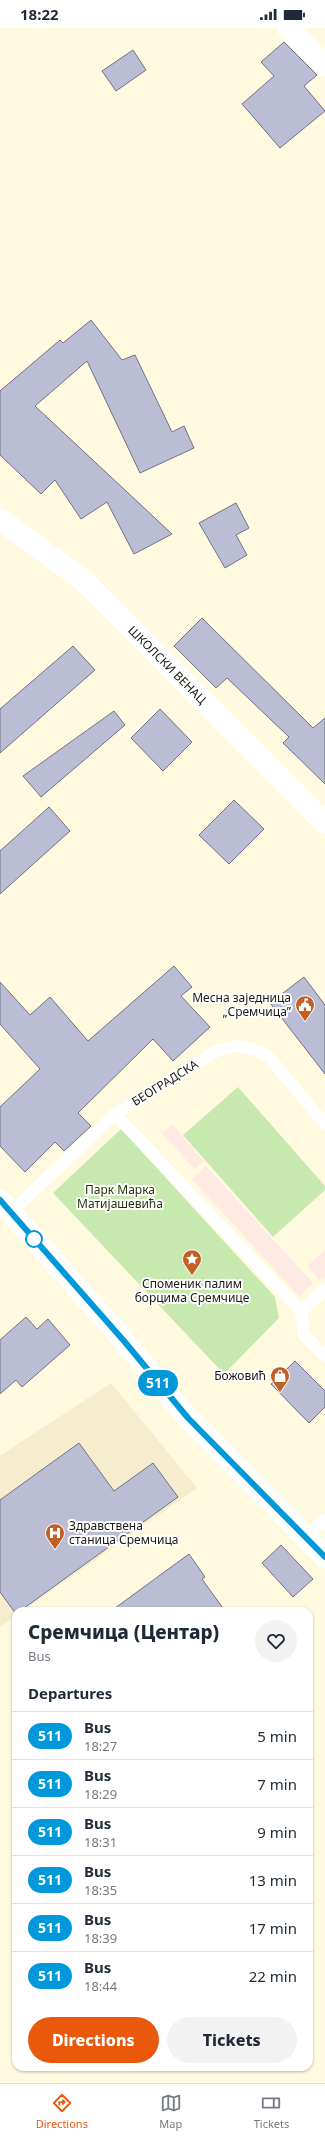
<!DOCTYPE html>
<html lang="en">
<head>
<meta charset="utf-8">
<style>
  body { margin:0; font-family:"Noto Sans",sans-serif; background:#f2f2f3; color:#1f2937; height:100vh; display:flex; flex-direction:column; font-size:15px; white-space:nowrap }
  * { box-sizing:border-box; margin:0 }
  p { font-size:13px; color:#747a83 }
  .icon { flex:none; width:22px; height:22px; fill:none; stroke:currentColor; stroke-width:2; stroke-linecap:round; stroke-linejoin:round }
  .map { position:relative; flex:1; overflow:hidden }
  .sheet { position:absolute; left:12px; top:1579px; width:301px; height:464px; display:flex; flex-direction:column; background:#fff; border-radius:12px; box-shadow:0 1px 3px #0004 }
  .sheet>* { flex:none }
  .badge { padding:0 8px; border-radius:13px; font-size:14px; line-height:26px }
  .map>.badge { position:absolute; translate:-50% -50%; box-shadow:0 0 0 2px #fff }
  h2 { padding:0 16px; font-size:15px; line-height:36px }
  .round { display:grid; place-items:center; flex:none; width:42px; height:42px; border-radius:21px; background:#f2f2f3 }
  .summary { display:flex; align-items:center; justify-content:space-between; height:68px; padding:0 16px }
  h1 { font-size:19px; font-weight:800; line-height:30px }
  .primary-button { display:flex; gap:8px; margin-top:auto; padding:8px 16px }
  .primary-button a { flex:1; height:46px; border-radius:24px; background:#ea580c; color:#fff; font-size:16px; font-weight:800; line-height:46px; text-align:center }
  .primary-button a+a { background:#f2f2f3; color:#1f2937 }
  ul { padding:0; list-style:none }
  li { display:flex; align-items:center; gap:12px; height:48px; padding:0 16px; border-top:1px solid #e0e1e3 }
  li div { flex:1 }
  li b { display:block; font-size:15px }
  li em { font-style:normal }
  li .badge { min-width:44px; font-weight:700; text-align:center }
  .status { display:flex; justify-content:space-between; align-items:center; height:28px; padding:0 20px; background:#fff; direction:ltr }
  .status svg { height:11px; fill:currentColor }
  .menu { display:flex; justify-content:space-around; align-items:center; height:56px; border-top:1px solid #e0e1e3; background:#fff; font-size:11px; color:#747a83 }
  .menu a { display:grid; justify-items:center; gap:2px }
  .menu .current { color:#ea580c }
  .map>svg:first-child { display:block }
  .commercial { fill:#fee9e3 }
  .built { fill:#f5edcd }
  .green { fill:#c7e9b0 }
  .building { fill:#bbbdd4; stroke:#707287 }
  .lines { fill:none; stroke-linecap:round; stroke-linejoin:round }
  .lane { stroke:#fff; stroke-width:12 }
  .street { stroke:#fff; stroke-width:22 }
  .secondary { stroke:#fff; stroke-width:22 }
  .line-casing { stroke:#fff; stroke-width:9 }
  .line { stroke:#0098da; stroke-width:6 }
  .stop-dot { fill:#fff; stroke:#0098da; stroke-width:2 }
  .labels { text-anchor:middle; stroke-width:4; stroke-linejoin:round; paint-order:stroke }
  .street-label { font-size:12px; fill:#1b1911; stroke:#fff }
  .poi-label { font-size:12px; fill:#1b1911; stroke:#fff; text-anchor:end }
  .park-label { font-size:12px; fill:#1e3407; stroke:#fff }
</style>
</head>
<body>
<div class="status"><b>18:22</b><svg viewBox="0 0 49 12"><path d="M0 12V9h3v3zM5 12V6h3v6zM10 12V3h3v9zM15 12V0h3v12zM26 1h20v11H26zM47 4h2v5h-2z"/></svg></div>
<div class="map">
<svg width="325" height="2055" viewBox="0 0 325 2055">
  <rect width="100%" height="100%" fill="#fff9e0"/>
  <g class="commercial">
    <polygon points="172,1097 204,1133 195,1141 162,1105"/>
    <polygon points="206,1138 313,1255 299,1268 192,1151"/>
    <polygon points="325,1222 325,1249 320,1253 307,1238"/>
  </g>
  <polygon class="built" points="111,1355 197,1460 23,1583 16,1583 16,1588 0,1599 0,1428"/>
  <g class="green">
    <polygon points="238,1059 325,1158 325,1162 273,1209 183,1107"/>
    <polygon points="121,1101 275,1269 279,1290 224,1346 53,1165"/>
  </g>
  <g class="building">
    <polygon points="284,14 317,47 304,58 325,83 280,120 242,76 274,48 261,34"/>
    <polygon points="133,22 146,42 116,63 102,43"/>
    <polygon points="91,292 122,332 135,327 172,404 184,398 194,420 140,445 87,333 35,378 172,506 134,526 107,474 81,491 55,452 41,466 0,427 0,363 60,312 63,315"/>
    <polygon points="236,475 249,500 236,507 247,527 225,540 199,495"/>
    <polygon points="202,590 313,700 325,690 325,756 283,715 289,709 227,650 216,660 174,618"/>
    <polygon points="73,618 95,642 0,725 0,681"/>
    <polygon points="160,681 192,714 163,743 131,710"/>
    <polygon points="114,683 125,697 41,769 23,748"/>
    <polygon points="234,772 264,801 229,836 199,807"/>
    <polygon points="49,779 70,803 0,866 0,823"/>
    <polygon points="174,938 192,959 181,968 210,999 173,1033 153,1011 78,1085 91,1098 64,1123 55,1114 25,1144 0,1118 0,1079 40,1041 0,996 0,954 30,987 50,969 88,1013"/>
    <polygon points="304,949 325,977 325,1046 270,975"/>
    <polygon points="26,1289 37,1301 48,1291 70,1317 22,1359 16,1352 0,1366 0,1312"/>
    <polygon points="295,1333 325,1363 325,1379 309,1395 271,1356"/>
    <polygon points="79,1415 114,1463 153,1435 178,1469 20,1583 16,1583 16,1586 0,1564 0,1472"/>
    <polygon points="281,1517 313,1551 293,1569 262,1535"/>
    <polygon points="189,1526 205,1549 202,1551 225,1583 111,1583"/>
  </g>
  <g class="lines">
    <g class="lane">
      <polyline points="115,1086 301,1283"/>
      <polyline points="11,1184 115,1086 218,1022 237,1018 256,1022 269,1029 325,1096"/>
      <polyline points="325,1261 301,1283 304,1307 325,1328"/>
      <polyline points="306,1510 325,1492"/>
    </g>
    <g class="street">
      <polyline points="288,0 325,37"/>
      <polyline points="0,491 83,552 325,795"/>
    </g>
    <polyline class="secondary" points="0,1172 124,1313 188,1390 325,1529"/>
  </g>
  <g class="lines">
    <g class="line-casing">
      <polyline id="line" points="0,1172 124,1313 188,1390 325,1529"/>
    </g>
    <use href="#line" class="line"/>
  </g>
  <defs>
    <g id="civic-pin" transform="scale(1)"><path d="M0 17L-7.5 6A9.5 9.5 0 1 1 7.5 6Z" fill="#c26025" stroke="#fff"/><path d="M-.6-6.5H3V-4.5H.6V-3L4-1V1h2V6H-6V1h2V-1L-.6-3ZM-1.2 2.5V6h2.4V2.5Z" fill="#fff"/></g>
    <g id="sight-pin" transform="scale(1)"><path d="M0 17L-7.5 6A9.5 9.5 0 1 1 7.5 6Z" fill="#c26025" stroke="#fff"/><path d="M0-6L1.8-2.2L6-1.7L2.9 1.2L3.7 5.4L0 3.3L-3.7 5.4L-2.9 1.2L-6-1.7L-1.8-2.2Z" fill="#fff"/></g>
    <g id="shop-pin" transform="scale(1)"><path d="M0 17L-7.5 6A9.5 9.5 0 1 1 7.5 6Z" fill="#c26025" stroke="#fff"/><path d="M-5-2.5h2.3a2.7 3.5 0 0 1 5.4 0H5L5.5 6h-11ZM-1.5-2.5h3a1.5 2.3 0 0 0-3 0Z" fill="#fff"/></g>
    <g id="hospital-pin" transform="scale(1)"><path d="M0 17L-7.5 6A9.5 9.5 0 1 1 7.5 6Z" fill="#c26025" stroke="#fff"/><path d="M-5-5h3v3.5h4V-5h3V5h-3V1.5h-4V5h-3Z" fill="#fff"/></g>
  </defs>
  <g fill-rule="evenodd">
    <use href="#civic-pin" x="305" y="977"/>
    <use href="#sight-pin" x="192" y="1231"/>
    <use href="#shop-pin" x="280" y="1348"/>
    <use href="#hospital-pin" x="55" y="1505"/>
  </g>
  <circle class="stop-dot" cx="34" cy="1211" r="8"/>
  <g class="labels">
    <g class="street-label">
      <text transform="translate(167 637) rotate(45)" y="4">ШКОЛСКИ ВЕНАЦ</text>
      <text transform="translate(165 1055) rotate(-32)" y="4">БЕОГРАДСКА</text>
    </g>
    <g class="poi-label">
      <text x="291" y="974">Месна заједница<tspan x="291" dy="14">„Сремчица”</tspan></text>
      <text x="192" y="1260" text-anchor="middle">Споменик палим<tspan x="192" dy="14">борцима Сремчице</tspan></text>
      <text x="266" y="1352">Божовић</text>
      <text x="69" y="1502" text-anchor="start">Здравствена<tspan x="69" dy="14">станица Сремчица</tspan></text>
    </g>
    <g class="park-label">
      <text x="120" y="1166">Парк Марка<tspan x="120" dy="14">Матијашевића</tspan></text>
    </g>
  </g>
</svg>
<b class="badge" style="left:158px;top:1355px;background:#0098da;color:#fff">511</b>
<section class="sheet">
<div class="summary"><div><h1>Сремчица (Центар)</h1><p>Bus</p></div><a class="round"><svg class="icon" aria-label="heart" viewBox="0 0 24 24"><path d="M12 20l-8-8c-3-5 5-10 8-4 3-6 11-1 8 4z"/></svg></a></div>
<h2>Departures</h2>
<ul>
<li><span class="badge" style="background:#0098da;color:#fff">511</span><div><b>Bus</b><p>18:27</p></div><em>5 min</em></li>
<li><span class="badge" style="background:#0098da;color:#fff">511</span><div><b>Bus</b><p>18:29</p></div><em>7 min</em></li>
<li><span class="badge" style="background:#0098da;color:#fff">511</span><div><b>Bus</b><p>18:31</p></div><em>9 min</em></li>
<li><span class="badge" style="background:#0098da;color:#fff">511</span><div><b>Bus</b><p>18:35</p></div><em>13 min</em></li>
<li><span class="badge" style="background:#0098da;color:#fff">511</span><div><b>Bus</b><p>18:39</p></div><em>17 min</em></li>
<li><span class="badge" style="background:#0098da;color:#fff">511</span><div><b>Bus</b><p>18:44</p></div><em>22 min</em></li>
</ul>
<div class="primary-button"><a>Directions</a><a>Tickets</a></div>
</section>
</div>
<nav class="menu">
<a class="current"><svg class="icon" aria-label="directions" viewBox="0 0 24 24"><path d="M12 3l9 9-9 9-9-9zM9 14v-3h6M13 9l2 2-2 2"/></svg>Directions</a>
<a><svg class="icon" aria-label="map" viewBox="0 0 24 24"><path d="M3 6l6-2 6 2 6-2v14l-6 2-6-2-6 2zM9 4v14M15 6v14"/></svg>Map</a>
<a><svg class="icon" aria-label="tickets" viewBox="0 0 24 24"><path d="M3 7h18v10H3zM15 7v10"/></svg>Tickets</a>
</nav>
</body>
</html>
